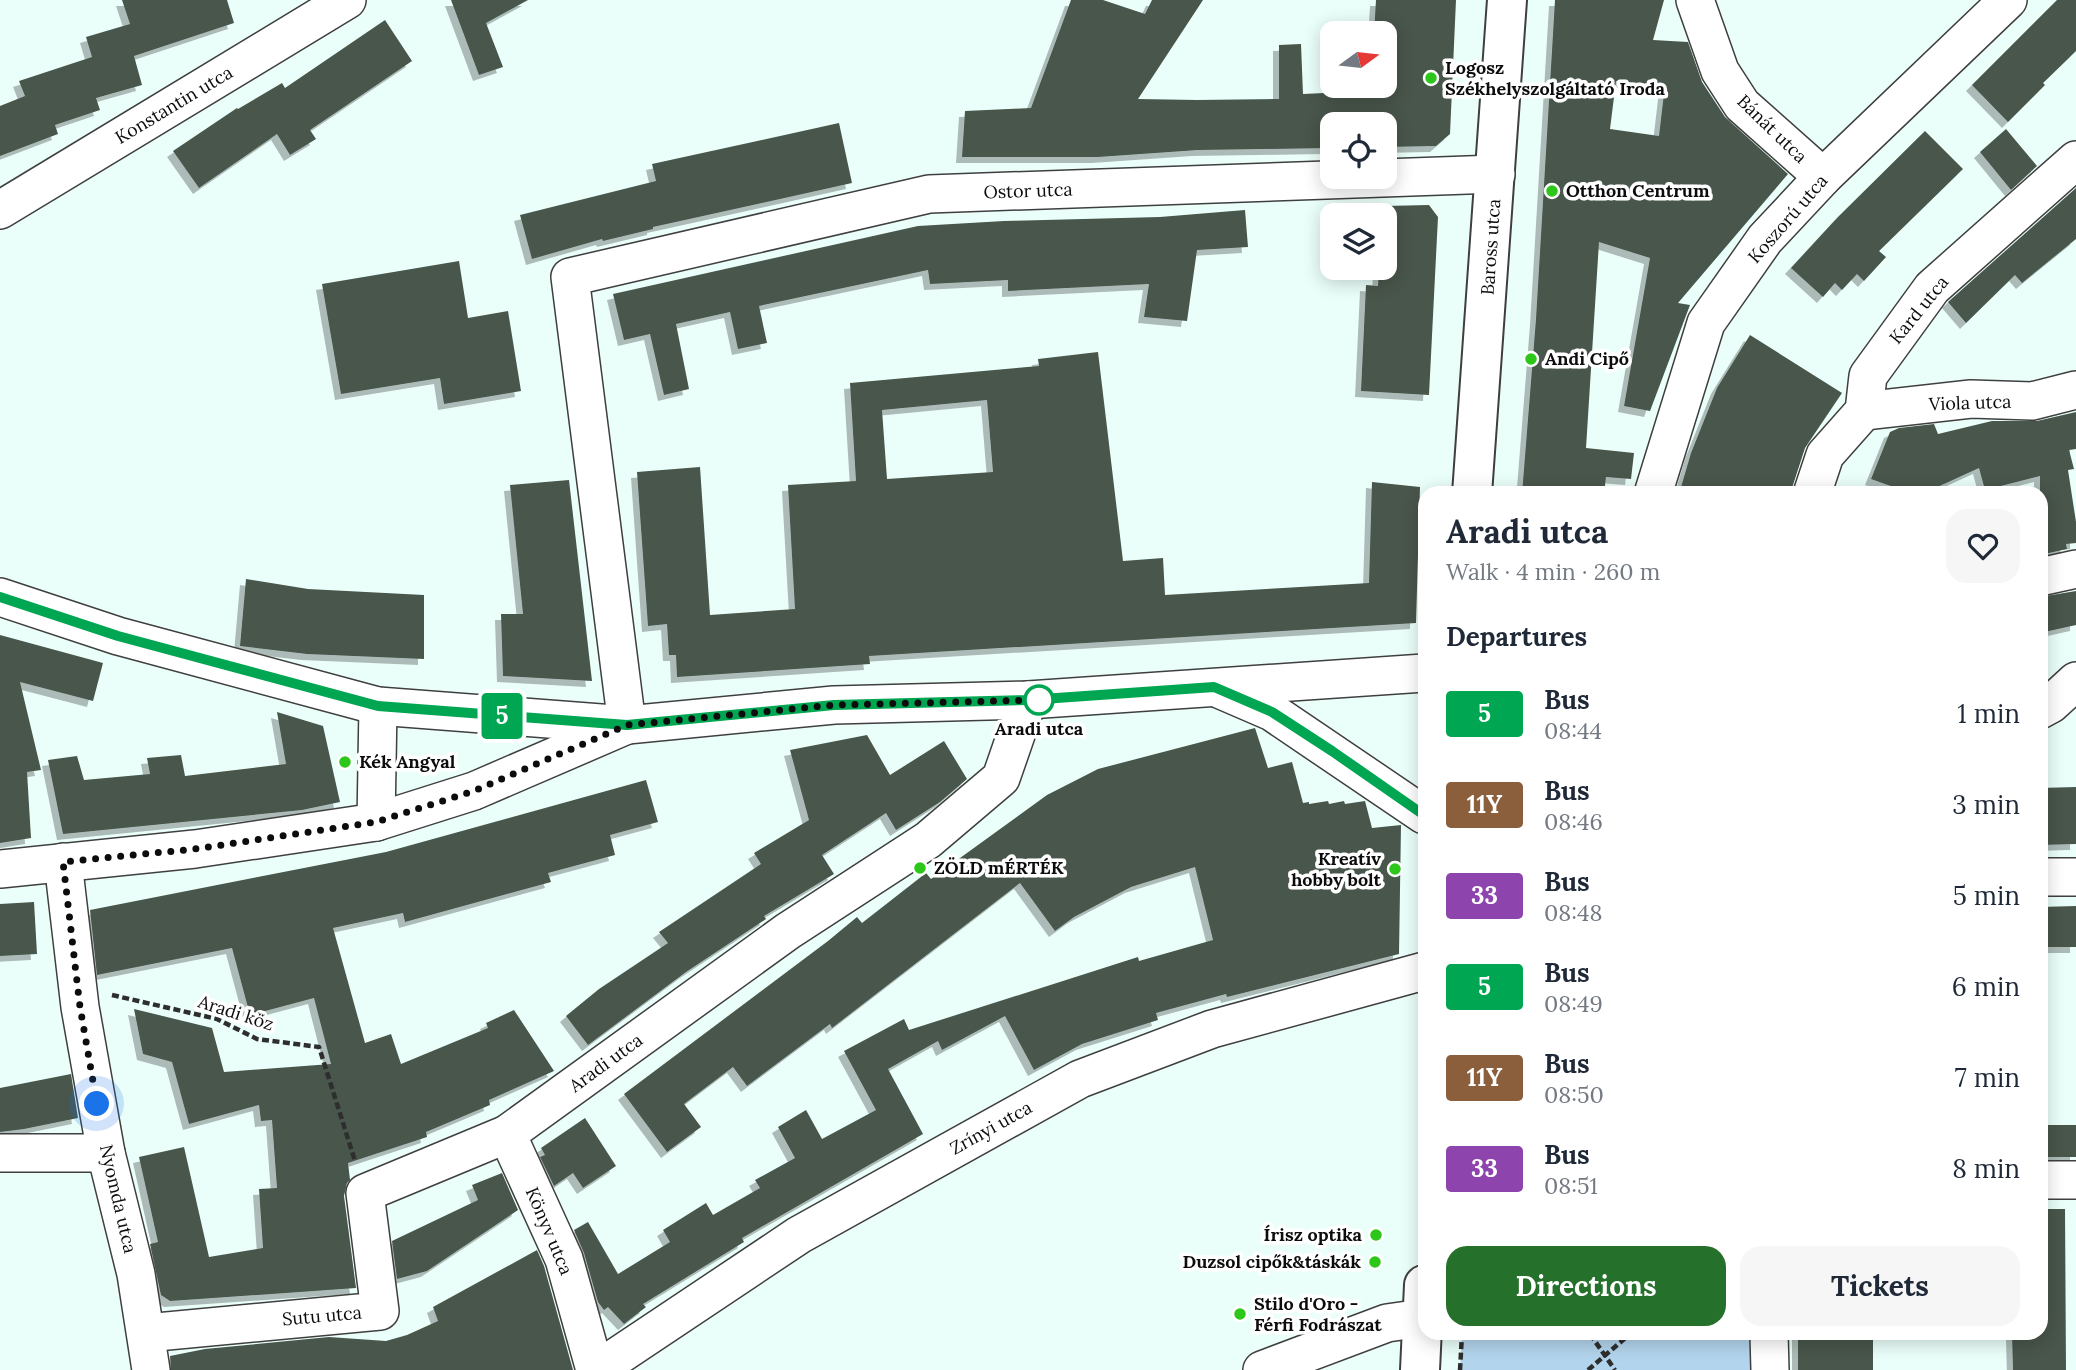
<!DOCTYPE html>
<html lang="en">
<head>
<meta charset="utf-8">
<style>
  body { margin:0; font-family:Lora,serif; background:#f6f6f7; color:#1f2937; height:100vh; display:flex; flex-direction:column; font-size:26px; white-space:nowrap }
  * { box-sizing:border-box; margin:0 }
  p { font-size:23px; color:#747a83 }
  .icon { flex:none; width:38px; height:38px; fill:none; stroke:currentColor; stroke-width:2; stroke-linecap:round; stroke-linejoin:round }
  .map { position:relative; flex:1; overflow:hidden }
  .details { position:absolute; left:1418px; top:486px; width:630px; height:854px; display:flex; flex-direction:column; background:#fff; border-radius:21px; box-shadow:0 4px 18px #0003 }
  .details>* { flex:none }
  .badge { padding:0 14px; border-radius:5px; font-size:24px; line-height:46px }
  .needle { width:46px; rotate:75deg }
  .tools { position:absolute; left:1320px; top:21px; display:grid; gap:14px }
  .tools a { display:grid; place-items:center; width:77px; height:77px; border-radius:14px; background:#fff; box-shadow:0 4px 18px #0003; font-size:35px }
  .you { position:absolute; width:35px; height:35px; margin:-18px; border:5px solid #fff; border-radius:50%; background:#1a73e8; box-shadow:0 0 0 10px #1a73e833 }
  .map>.badge { position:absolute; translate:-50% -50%; box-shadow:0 0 0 4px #fff }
  h2 { padding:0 28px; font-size:26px; line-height:63px }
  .round { display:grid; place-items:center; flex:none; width:74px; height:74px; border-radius:21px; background:#f6f6f7 }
  .headline { display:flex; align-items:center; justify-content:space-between; height:119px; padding:0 28px }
  h1 { font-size:33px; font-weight:800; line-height:52px }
  .action { display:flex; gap:14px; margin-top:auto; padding:14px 28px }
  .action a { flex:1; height:80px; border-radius:21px; background:#25702a; color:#fff; font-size:28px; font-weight:800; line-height:80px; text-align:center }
  .action a+a { background:#f6f6f7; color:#1f2937 }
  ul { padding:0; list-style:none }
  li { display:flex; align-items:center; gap:21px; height:91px; padding:0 28px }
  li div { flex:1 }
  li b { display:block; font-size:26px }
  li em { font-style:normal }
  li .badge { min-width:77px; font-weight:700; text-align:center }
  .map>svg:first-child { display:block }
  .green { fill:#b2d4ec }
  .building { fill:#48564c; fill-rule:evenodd; filter:url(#shadow) }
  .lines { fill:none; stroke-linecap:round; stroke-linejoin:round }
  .minor-casing { stroke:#3f3f3f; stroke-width:40 }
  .tertiary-casing { stroke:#3f3f3f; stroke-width:42 }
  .path { stroke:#2e2e2e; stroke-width:4.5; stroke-dasharray:7 3.5; stroke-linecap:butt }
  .minor { stroke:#fff; stroke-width:37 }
  .tertiary { stroke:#fff; stroke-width:38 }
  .line-casing { stroke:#fff; stroke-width:16 }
  .line { stroke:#00a651; stroke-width:10 }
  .walk { stroke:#0c0c0c; stroke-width:7; stroke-dasharray:0 12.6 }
  .poi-dot { fill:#2dc61a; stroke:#fff; stroke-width:2.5 }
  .stop-dot { fill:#fff; stroke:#00a651; stroke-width:3.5 }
  .labels { text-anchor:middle; stroke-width:7; stroke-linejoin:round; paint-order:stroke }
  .poi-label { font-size:18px; font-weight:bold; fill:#0c0c0c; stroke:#fff; text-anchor:start }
  .street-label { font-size:18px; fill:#0c0c0c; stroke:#fff }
  .stop-label { font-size:18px; font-weight:bold; fill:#0c0c0c; stroke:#fff }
</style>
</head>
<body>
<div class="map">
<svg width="2076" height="1370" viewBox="0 0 2076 1370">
  <defs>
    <filter id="shadow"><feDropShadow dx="-6" dy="6" stdDeviation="0" flood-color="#0004"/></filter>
  </defs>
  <rect width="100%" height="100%" fill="#ebfffa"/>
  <polygon class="green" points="1462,1334 1769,1334 1770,1370 1460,1370"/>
  <g class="building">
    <polygon points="122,0 227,0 234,23 134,56 142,85 96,98 100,110 55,125 58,134 0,156 0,106 25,96 19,81 92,57 86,37 130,24"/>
    <polygon points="451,0 528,0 486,23 503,67 479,75"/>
    <polygon points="1071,0 1103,0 1145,14 1152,0 1203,0 1138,99 1197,100 1279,99 1279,45 1301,44 1303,94 1367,91 1368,86 1384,86 1384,33 1374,33 1376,0 1456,0 1450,134 1436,146 1384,147 1384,124 1332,124 1332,148 1198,150 1098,157 962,157 965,111 1031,108"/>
    <path d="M1555,0H1664L1653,40L1688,42L1702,82L1725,117L1788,174L1678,303L1690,305L1650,411L1624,406L1650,258L1599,242L1586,448L1634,453L1631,479L1606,477L1604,494H1522L1536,319ZM1616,81L1665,85L1659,136L1610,129Z"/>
    <polygon points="2057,0 2076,0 2076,51 2043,83 2045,85 2008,122 1972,85"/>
    <polygon points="385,20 412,61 310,130 316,139 290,155 277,134 199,188 173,151 237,108 238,109 282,83 285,88"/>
    <polygon points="839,123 852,183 653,227 653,229 603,241 602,239 532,259 520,215 656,181 652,164"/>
    <polygon points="2006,129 2037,166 2011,190 1980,152"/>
    <polygon points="1925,131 1963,169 1879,251 1886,257 1864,281 1857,274 1842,290 1835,283 1823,297 1791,268 1838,217"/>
    <polygon points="2076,188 2076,239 2022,283 2015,275 1966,323 1948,302"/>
    <polygon points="1429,205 1438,217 1429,395 1361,391 1366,285 1378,286 1379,268 1384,268 1384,206"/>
    <polygon points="1245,210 1248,247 1197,250 1187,321 1144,317 1149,284 1008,291 1008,280 930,284 928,270 759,306 767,343 738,349 730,312 676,324 689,389 664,395 650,334 624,340 613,294 918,226 1004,221 1160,217"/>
    <polygon points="459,261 468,318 508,311 521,391 444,404 440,378 341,394 322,284"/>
    <polygon points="1750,335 1842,393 1805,448 1790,494 1679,494 1691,453 1717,388"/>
    <path d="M1098,352L1123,561L1163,558L1165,595L1369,583L1372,482L1420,487L1416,623L869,656L870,664L677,677L676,655H669L667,624L648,626L637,472L700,467L710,615L795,609L788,485L856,481L850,383L1039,366L1038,359ZM987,400L993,472L887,479L882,410Z"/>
    <polygon points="2076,412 2076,449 2069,450 2074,469 2068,470 2076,522 2076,543 2066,544 2067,549 2040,555 2040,476 1985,490 1979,468 1922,494 1913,494 1871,479 1890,432 1899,428 1934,424 1938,434 1992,421 2037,421"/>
    <polygon points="569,480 592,681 503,676 501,614 523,614 510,485"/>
    <polygon points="246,579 308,589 424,595 424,659 307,654 240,646"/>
    <polygon points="2076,591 2076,625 2040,633 2040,597"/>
    <polygon points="0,635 103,663 93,701 20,682 41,770 27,772 31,838 0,843"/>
    <polygon points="277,712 323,726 340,802 302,810 63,834 48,760 77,756 84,780 150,774 147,758 181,755 185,776 286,764"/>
    <polygon points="1255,728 1268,768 1292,762 1303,803 1309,802 1309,804 1328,801 1329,804 1344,801 1345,804 1365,801 1372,828 1401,825 1399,954 1227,997 1226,994 1156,1013 1158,1020 1082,1044 1034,1070 1005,1016 942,1050 938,1041 888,1069 923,1134 742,1238 744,1242 643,1304 646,1307 624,1324 608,1307 604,1310 598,1302 584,1253 574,1230 588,1222 618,1274 670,1242 663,1230 706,1203 713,1215 760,1188 755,1180 795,1158 778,1127 806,1110 822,1139 876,1110 844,1051 904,1019 909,1030 1138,957 1139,961 1213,940 1195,867 1131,887 1074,917 1055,931 1020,883 832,1028 830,1024 747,1086 733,1067 684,1104 701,1127 667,1152 624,1094 828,941 857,917 862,923 926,873 931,879 1047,795 1098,769"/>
    <polygon points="867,735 890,775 944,741 967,779 940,802 896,830 886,813 822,855 834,874 764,916 766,919 686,972 588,1045 566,1016 599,989 668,943 659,932 761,864 754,853 809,820 790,750"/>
    <polygon points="646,780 658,822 610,835 615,855 548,873 551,882 405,922 403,913 333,928 365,1043 391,1034 401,1064 488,1028 486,1023 514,1010 554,1071 489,1100 490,1105 426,1132 427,1137 348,1163 350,1180 347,1183 344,1196 356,1288 170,1301 161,1295 150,1244 158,1242 139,1157 184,1147 209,1257 263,1248 259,1189 277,1188 272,1120 261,1121 259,1105 189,1124 172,1062 143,1054 134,1009 212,1028 224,1072 331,1064 314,998 250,1015 232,948 97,975 90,910 386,852"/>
    <polygon points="2076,787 2076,844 2040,845 2040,788"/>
    <polygon points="34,902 37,954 0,956 0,904"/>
    <polygon points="2076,906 2076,947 2040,947 2040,907"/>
    <polygon points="71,1074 78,1118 24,1129 0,1132 0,1088"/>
    <polygon points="585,1118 616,1166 583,1188 573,1173 554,1186 540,1157 545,1155 541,1148"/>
    <rect x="2040" y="1125" width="36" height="32"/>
    <polygon points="502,1173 518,1210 427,1271 397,1279 392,1241 478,1200 472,1185"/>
    <polygon points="2040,1209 2065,1209 2066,1370 2013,1370 2012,1334 2040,1334"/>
    <polygon points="537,1250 544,1266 573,1370 171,1370 170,1356 205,1349 329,1337 386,1341 407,1335 438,1321 433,1307"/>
    <rect x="1798" y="1334" width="75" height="36"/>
  </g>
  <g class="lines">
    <g class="minor-casing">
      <g id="minor">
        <polyline points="1695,0 1720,71 1742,105 1823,177"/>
        <polyline points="0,210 347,0"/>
        <polyline points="1864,411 1971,399 2032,401 2076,390"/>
        <polyline points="1653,494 1706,323 1765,239 1823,177 2008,0"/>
        <polyline points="1812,494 1825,455 1864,411 1868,376 1932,288 2076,160"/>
        <polyline points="2040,577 2076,569"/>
        <polyline points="0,597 118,636 378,706 627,725 834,705 1028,700 1424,673"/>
        <polyline points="1221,690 1272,712 1424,815"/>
        <polyline points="2040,710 2051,704 2076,681"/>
        <polyline points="376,822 474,791 627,725 570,277 929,194 1496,174"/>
        <polyline points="63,862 80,1007 106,1153 136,1274 151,1370"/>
        <polyline points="0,869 195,849 376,822 378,706"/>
        <polyline points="2040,877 2076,877"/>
        <polyline points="507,1134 564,1259 595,1370"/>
        <polyline points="0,1153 106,1153"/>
        <polyline points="2040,1180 2076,1180"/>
        <polyline points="146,1333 380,1311 365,1193 507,1134 788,931 928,840 1001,778 1028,700"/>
        <polyline points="1769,1334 1770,1370"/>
        <polyline points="597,1370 799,1235 1080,1079 1212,1029 1424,971"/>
        <polyline points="1262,1370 1387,1323 1422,1318"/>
      </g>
    </g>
    <g class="tertiary-casing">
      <g id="tertiary">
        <polyline points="1472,494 1507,0"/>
        <polyline points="1420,1370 1424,1285"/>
      </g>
    </g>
    <g class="path">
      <polyline points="112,995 217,1019 257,1039 319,1047 355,1161"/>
      <polyline points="1590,1334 1615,1370"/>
      <polyline points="1460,1370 1462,1334"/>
      <polyline points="1588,1370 1630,1334"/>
    </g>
    <use href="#minor" class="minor"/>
    <use href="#tertiary" class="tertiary"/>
  </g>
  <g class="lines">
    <g class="line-casing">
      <polyline id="line" points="0,597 118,636 378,706 627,725 834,705 1028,700 1214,687 1272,712 1332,751 1424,815"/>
    </g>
    <use href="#line" class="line"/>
    <polyline class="walk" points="97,1104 80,1007 63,862 195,849 376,822 474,791 627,725 834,705 1039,700"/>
  </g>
  <g class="poi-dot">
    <circle cx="1431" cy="78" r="7"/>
    <circle cx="1552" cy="191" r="7"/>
    <circle cx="1531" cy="359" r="7"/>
    <circle cx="345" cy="762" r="7"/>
    <circle cx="920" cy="868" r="7"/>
    <circle cx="1395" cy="869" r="7"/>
    <circle cx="1376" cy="1235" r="7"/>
    <circle cx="1375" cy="1262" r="7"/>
    <circle cx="1240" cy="1314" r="7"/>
  </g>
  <circle class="stop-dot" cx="1039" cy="700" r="14"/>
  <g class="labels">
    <g class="poi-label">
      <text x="1445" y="74">Logosz<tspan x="1445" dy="21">Székhelyszolgáltató Iroda</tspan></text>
      <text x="1566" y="197">Otthon Centrum</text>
      <text x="1545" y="365">Andi Cipő</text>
      <text x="359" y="768">Kék Angyal</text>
      <text x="1381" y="865" text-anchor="end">Kreatív<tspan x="1381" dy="21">hobby bolt</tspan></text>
      <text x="934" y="874">ZÖLD mÉRTÉK</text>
      <text x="1362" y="1241" text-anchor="end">Írisz optika</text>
      <text x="1361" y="1268" text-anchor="end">Duzsol cipők&amp;táskák</text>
      <text x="1254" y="1310">Stilo d'Oro -<tspan x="1254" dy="21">Férfi Fodrászat</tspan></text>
    </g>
    <g class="street-label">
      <text transform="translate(174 105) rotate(-31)" y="6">Konstantin utca</text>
      <text transform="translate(1772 129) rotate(44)" y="6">Bánát utca</text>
      <text transform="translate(1028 191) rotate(-2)" y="6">Ostor utca</text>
      <text transform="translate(1788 219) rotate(-49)" y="6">Koszorú utca</text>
      <text transform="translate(1491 247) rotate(-86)" y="6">Baross utca</text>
      <text transform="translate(1919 310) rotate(-51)" y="6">Kard utca</text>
      <text transform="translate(1970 403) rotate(-2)" y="6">Viola utca</text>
      <text transform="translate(236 1013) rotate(18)" y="6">Aradi köz</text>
      <text transform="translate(606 1063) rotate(-36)" y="6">Aradi utca</text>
      <text transform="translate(991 1128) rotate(-29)" y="6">Zrínyi utca</text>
      <text transform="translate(118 1199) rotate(77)" y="6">Nyomda utca</text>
      <text transform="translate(549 1231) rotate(67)" y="6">Könyv utca</text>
      <text transform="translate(322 1316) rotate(-5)" y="6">Sutu utca</text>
    </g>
    <g class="stop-label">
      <text x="1039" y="735">Aradi utca</text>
    </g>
  </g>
</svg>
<div class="tools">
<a><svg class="needle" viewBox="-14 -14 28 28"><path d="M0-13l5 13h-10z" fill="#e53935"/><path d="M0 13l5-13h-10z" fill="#747a83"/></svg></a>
<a><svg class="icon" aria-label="locate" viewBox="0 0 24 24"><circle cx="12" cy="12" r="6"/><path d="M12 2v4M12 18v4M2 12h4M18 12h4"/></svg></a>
<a><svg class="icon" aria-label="layers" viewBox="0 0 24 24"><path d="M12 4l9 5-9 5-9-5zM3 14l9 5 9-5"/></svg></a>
</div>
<div class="you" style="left:97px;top:1104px"></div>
<b class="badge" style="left:502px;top:716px;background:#00a651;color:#fff">5</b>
<section class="details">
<div class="headline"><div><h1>Aradi utca</h1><p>Walk · 4 min · 260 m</p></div><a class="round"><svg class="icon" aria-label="heart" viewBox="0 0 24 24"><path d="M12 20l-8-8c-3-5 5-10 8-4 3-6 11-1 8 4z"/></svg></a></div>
<h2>Departures</h2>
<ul>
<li><span class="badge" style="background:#00a651;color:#fff">5</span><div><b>Bus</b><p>08:44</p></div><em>1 min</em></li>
<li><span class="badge" style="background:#8b5e3c;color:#fff">11Y</span><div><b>Bus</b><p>08:46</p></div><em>3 min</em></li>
<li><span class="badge" style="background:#8e44ad;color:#fff">33</span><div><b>Bus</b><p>08:48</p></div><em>5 min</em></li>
<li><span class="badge" style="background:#00a651;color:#fff">5</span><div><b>Bus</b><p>08:49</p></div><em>6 min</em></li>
<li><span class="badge" style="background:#8b5e3c;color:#fff">11Y</span><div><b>Bus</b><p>08:50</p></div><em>7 min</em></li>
<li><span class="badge" style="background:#8e44ad;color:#fff">33</span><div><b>Bus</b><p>08:51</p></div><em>8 min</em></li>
</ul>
<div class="action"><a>Directions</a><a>Tickets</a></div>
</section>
</div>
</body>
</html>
